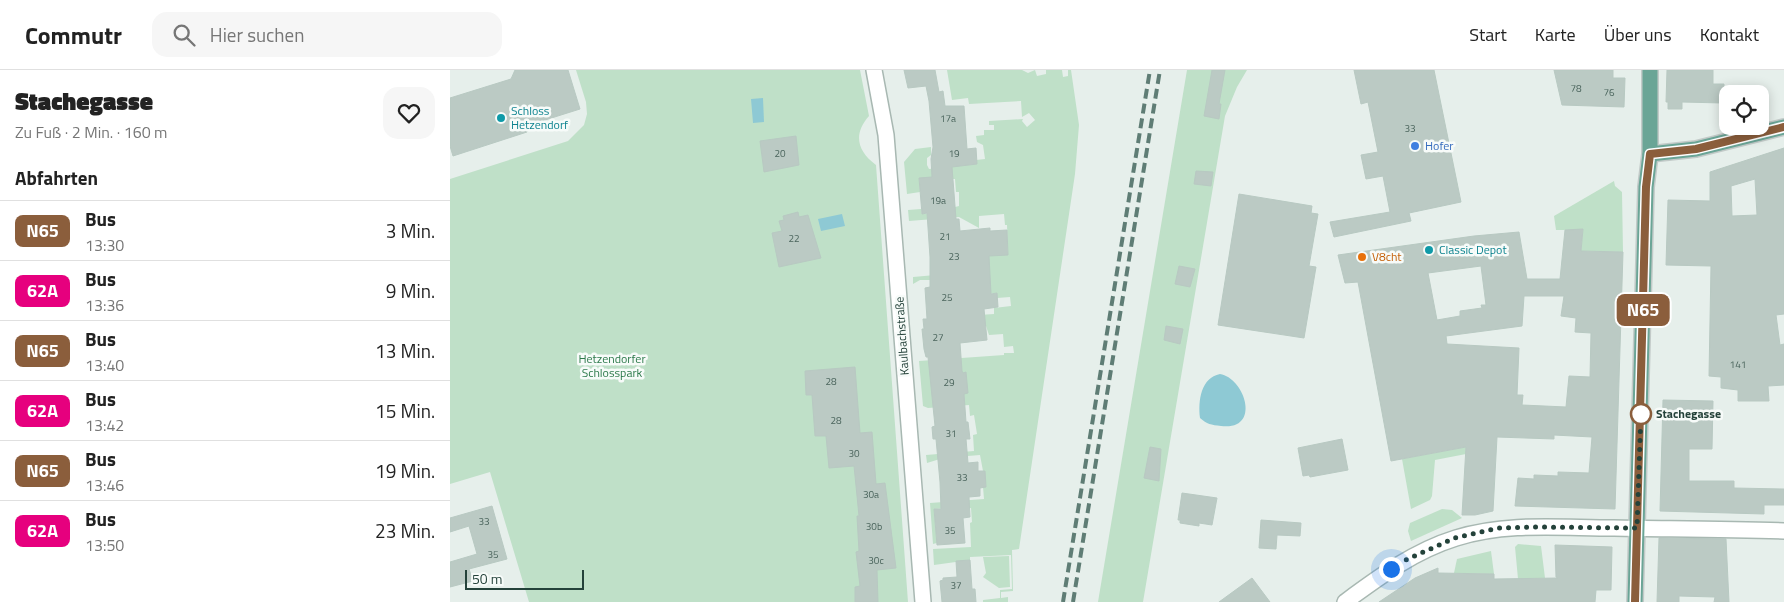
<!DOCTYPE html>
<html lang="de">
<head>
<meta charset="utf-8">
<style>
  body { margin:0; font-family:"Titillium Web",sans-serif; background:#f6f6f6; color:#222; height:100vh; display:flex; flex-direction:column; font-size:19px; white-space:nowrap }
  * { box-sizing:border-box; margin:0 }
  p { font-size:16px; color:#767676 }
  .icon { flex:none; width:28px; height:28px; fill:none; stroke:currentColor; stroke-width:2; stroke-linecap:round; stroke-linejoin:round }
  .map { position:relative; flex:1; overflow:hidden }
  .side { display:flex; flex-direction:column; background:#fff; width:450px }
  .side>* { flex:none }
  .badge { padding:0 10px; border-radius:8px; font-size:18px; line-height:32px }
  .controls { position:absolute; left:1269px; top:15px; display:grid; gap:10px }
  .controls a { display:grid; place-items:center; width:50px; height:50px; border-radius:10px; background:#fff; box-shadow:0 2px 12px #0003; font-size:25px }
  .scale { position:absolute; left:15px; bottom:12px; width:119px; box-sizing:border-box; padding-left:5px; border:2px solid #24423a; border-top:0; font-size:14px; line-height:18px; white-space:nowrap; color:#24423a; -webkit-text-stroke:4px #f7fbf9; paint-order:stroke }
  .you { position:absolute; width:25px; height:25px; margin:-12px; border:4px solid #fff; border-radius:50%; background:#1a73e8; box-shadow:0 0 0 8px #1a73e833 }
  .map>.badge { position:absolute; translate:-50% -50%; box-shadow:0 0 0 2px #fff }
  h2 { padding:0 15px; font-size:19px; line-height:45px }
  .round { display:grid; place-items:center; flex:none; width:52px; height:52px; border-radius:15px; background:#f6f6f6 }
  .head { display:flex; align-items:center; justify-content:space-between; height:85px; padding:0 15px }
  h1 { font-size:24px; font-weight:800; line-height:38px }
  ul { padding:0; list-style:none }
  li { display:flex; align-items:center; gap:15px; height:60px; padding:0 15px; border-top:1px solid #e0e0e0 }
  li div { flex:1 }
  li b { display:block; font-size:19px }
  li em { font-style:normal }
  li .badge { min-width:55px; font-weight:700; text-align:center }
  header { display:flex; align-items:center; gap:30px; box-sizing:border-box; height:70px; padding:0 25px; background:#fff; border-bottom:1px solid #e0e0e0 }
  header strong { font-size:24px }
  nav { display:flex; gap:28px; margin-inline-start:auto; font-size:18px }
  .search { width:350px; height:45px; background:#f6f6f6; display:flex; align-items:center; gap:12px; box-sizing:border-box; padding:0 18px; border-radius:15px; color:#767676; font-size:19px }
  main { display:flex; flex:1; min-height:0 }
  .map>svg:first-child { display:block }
  .green { fill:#bfe0c8 }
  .water { fill:#8ec9d4 }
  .building { fill:#bbcac4; stroke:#b8c9c2; fill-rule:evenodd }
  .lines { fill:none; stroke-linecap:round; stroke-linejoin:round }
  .minor-casing { stroke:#a8b8b2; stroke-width:18 }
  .primary-casing { stroke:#c2cac8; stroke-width:18 }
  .minor { stroke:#fff; stroke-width:15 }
  .primary { stroke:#6aa596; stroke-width:15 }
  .rail { stroke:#5f7d75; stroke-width:4; stroke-dasharray:10 5; stroke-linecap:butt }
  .line-casing { stroke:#fff; stroke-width:11 }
  .line { stroke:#8b5e3c; stroke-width:8 }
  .walk { stroke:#24423a; stroke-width:5; stroke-dasharray:0 9 }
  .culture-dot { fill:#0f9aa8; stroke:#f7fbf9; stroke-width:2 }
  .shop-dot { fill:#3f7fe0; stroke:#f7fbf9; stroke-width:2 }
  .food-dot { fill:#e8710a; stroke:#f7fbf9; stroke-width:2 }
  .stop-dot { fill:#fff; stroke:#8b5e3c; stroke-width:2.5 }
  .labels { text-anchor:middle; stroke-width:5; stroke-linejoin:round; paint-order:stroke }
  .number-label { font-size:10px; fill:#4a645c }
  .culture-label { font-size:12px; fill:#0d838f; stroke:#f7fbf9; text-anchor:start }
  .shop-label { font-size:12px; fill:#366cbe; stroke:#f7fbf9; text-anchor:start }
  .food-label { font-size:12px; fill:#c56008; stroke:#f7fbf9; text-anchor:start }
  .street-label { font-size:12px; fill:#24423a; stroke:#f7fbf9 }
  .park-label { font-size:12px; fill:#2d7a4b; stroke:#f7fbf9 }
  .stop-label { font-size:12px; font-weight:bold; fill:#24423a; stroke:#f7fbf9; text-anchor:start }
</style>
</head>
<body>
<header>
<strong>Commutr</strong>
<div class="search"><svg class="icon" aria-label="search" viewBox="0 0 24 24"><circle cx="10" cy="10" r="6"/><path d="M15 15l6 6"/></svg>Hier suchen</div>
<nav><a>Start</a><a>Karte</a><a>Über uns</a><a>Kontakt</a></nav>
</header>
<main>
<section class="side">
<div class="head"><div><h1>Stachegasse</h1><p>Zu Fuß · 2 Min. · 160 m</p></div><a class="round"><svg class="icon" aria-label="heart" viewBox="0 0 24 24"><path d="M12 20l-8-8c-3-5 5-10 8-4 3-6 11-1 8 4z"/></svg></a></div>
<h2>Abfahrten</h2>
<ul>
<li><span class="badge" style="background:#8b5e3c;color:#fff">N65</span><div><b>Bus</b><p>13:30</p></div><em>3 Min.</em></li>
<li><span class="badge" style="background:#e6007e;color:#fff">62A</span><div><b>Bus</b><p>13:36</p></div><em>9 Min.</em></li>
<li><span class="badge" style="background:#8b5e3c;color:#fff">N65</span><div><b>Bus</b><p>13:40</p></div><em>13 Min.</em></li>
<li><span class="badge" style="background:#e6007e;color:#fff">62A</span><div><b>Bus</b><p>13:42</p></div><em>15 Min.</em></li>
<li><span class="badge" style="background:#8b5e3c;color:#fff">N65</span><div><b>Bus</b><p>13:46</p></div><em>19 Min.</em></li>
<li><span class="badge" style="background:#e6007e;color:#fff">62A</span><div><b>Bus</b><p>13:50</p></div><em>23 Min.</em></li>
</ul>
</section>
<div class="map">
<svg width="1334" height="532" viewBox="0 0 1334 532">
  <rect width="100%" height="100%" fill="#e6efeb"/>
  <g class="green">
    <path d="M126,0H410L419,46C403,64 407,81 426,95L458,532H79L40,402L0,414V109L118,71L134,55L137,44L136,32Z"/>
    <polygon points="497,0 572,0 578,3 585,0 587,6 596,4 596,0 612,0 613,7 618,6 618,0 621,0 629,55 625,104 569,479 562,480 563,521 551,522 551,528 558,527 558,532 533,532 533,530 550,528 550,520 562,519 561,485 520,487 520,490 484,495 483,479 521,477 520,453 522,452 521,438 513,439 512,437 484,439 487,473 483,474 480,433 534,429 533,417 536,417 530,385 493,388 477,393 476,385 524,381 523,365 527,364 524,345 520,346 519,335 478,338 473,336 469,291 554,285 554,283 564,283 563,276 554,277 553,264 539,265 536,256 528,256 529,245 544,244 544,238 561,236 560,227 547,228 547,223 536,224 499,210 470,210 463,214 463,207 519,202 534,185 558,185 557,155 555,155 554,144 529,146 529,158 509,147 459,151 458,140 471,139 472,144 505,141 505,137 509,136 509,122 506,122 505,109 503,109 502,106 469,109 470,122 457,124 454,92 465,79 481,77 481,85 477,88 477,95 479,99 526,94 526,90 535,89 533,75 527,72 526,66 534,65 534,60 544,60 544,55 539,55 539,51 573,49 572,51 577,57 585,50 579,43 572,47 571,31 519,34 518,28 502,30"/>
    <polygon points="737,0 797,0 787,17 775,46 693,532 648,532"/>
    <polygon points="1164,111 1165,116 1172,122 1173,182 1131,181 1133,160 1106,160 1104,146"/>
    <polygon points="1016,377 1016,384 985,390 982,426 980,430 961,439 952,389"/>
    <polygon points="992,439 1002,440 1012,448 961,471 958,461 960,453"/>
    <polygon points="1068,474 1091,476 1095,508 1068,509 1065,477"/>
    <polygon points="1041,481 1044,504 1004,503 1007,489"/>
    <polygon points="559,486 560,517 549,518 533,507 536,503 533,487"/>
  </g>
  <g class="water">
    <polygon points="313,28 314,52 303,53 301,29"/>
    <polygon points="392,144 395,156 371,161 368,149"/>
    <path d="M770,304C795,308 812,361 771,356C761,355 757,354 750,348C748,330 751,308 770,304Z"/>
  </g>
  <g class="building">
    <polygon points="65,0 118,0 130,39 76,56 77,62 3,86 0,76 0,28 61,9"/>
    <polygon points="454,0 485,0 489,22 493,21 495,36 514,36 517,79 526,78 527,94 502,97 506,149 509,149 510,161 540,158 540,161 557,160 558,185 539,186 541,224 547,223 548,237 534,239 537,270 510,273 512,301 513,303 516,302 518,323 514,324 516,352 518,352 520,369 516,369 518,393 528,392 528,401 535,401 536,417 530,418 530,426 519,427 520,447 513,448 515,473 487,475 484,439 491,439 490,412 486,369 483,369 482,357 485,356 478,287 476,287 474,279 472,259 474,259 473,249 477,249 475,218 480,217 480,187 477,143 472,144 469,108 482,107 481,89 483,77 479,31 476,16 458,18"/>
    <polygon points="762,0 775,0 769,34 771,34 769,49 754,46"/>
    <polygon points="904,0 984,0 1011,132 959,143 961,151 884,167 880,152 940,142 933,106 916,109 911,85 928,82 918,32 911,34"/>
    <polygon points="1104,0 1163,0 1163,8 1175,8 1174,37 1112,35"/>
    <polygon points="1217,0 1263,0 1263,14 1274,14 1273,33 1232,32 1232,39 1218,39 1218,32 1216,32"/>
    <polygon points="346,66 349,95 314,102 310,71"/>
    <path d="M1334,78V244L1326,245L1330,275L1334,274V315L1318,316L1319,331H1288V320L1271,318V307L1259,306L1261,196L1216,195L1218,130L1260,131V102ZM1305,109L1307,145L1282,146L1281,116Z"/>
    <polygon points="746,101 763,102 761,116 744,114"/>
    <polygon points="789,124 862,136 861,143 868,144 859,196 866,197 854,268 768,255"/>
    <polygon points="348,142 349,147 358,145 371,188 329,197 322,163 332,161 329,151 334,150 333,146"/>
    <path d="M1133,159L1131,181L1173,182L1165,439L1065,436L1068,408L1084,409V405L1108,406V402L1139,403L1142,367L1104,365V369L1047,367L1043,441L1025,445H1012L1016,377L941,391L908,212L895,213L888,185L1024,166L1069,162L1077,209H1110L1115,160ZM1031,196L1036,235H1031L1032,238L1010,241V246L987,250L978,203ZM1074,226H1114L1111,246L1126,248L1125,262L1141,263L1140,307L1119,306L1116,337L1072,335L1073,325H1067L1069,278L997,274L996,266L1072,256Z"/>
    <polygon points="729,196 745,199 740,217 725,214"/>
    <polygon points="716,256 733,259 730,274 714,270"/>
    <polygon points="405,297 410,363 422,362 426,414 435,413 446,498 427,500 428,532 405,532 405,517 410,516 406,482 409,481 407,446 409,446 404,396 379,398 376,366 365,366 362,325 356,325 355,301"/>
    <polygon points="1213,330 1263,331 1262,379 1239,379 1239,411 1284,411 1284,418 1334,419 1334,435 1314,435 1314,444 1210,441"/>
    <polygon points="892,369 898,400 860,407 859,405 853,406 848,378"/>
    <polygon points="700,377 711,379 709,411 694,408"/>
    <polygon points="732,423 767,428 762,455 749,453 749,456 730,453 730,450 728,450"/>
    <polygon points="42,436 57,489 19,499 23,511 0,517 0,492 27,484 19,456 0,462 0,448"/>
    <polygon points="811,450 851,453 850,466 827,465 826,479 809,478"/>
    <polygon points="1209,468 1276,469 1279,532 1264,532 1265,527 1229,526 1229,532 1207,532"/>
    <polygon points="1105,475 1162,477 1161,520 1146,520 1145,532 929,532 965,508 988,498 988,503 1044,504 1044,509 1108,508 1106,507"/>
    <polygon points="520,490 522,519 525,519 526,532 492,532 490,511 493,510 493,508 507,507 506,491"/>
    <polygon points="802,508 820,532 769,532"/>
  </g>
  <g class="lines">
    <g class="minor-casing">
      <g id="minor">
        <polyline points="424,0 436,65 473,532"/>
        <path d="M895,532C929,507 964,481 1006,468C1057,452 1111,458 1164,458C1220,459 1277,459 1334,461"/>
      </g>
    </g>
    <g class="primary-casing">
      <g id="primary">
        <polyline points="1200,84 1246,79 1334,57"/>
        <polyline points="1185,532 1196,117 1200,84 1200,0"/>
      </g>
    </g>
    <use href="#minor" class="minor"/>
    <use href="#primary" class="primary"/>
    <g class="rail">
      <polyline points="613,532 700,0"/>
      <polyline points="623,532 710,0"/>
    </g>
  </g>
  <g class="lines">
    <g class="line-casing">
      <polyline id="line" points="1185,532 1196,117 1200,84 1246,79 1334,57"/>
    </g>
    <use href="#line" class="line"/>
    <polyline class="walk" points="941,499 951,492 1005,468 1048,458 1084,457 1187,458 1191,342 1191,344"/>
  </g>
  <g class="culture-dot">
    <circle cx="51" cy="48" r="5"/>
    <circle cx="979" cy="180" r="5"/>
  </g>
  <circle class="shop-dot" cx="965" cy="76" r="5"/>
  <circle class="food-dot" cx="912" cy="187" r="5"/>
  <circle class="stop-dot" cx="1191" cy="344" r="10"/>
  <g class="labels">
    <g class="number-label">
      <text x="1126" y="22">78</text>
      <text x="1159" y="26">76</text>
      <text x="498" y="52">17a</text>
      <text x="960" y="62">33</text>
      <text x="330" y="87">20</text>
      <text x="504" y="87">19</text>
      <text x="488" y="134">19a</text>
      <text x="495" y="170">21</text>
      <text x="344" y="172">22</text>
      <text x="504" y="190">23</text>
      <text x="497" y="231">25</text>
      <text x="488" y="271">27</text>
      <text x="1288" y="298">141</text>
      <text x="381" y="315">28</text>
      <text x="499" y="316">29</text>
      <text x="386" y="354">28</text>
      <text x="501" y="367">31</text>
      <text x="404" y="387">30</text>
      <text x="512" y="411">33</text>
      <text x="421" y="428">30a</text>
      <text x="34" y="455">33</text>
      <text x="424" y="460">30b</text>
      <text x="500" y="464">35</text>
      <text x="43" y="488">35</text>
      <text x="426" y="494">30c</text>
      <text x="506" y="519">37</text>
    </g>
    <g class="culture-label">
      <text x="61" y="45">Schloss<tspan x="61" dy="14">Hetzendorf</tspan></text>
      <text x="989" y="184">Classic Depot</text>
    </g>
    <g class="shop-label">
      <text x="975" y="80">Hofer</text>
    </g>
    <g class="food-label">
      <text x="922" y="191">V8cht</text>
    </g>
    <g class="street-label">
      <text transform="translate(452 266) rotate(-94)" y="4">Kaulbachstraße</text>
    </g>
    <g class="park-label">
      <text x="162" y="293">Hetzendorfer<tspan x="162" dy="14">Schlosspark</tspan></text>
    </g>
    <g class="stop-label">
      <text x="1206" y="348">Stachegasse</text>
    </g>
  </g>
</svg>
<div class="controls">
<a><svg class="icon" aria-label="locate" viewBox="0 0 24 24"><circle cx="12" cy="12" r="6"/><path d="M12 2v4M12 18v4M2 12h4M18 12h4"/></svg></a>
</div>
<div class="scale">50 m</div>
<div class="you" style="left:941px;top:499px"></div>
<b class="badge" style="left:1193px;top:240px;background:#8b5e3c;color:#fff">N65</b>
</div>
</main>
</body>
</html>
